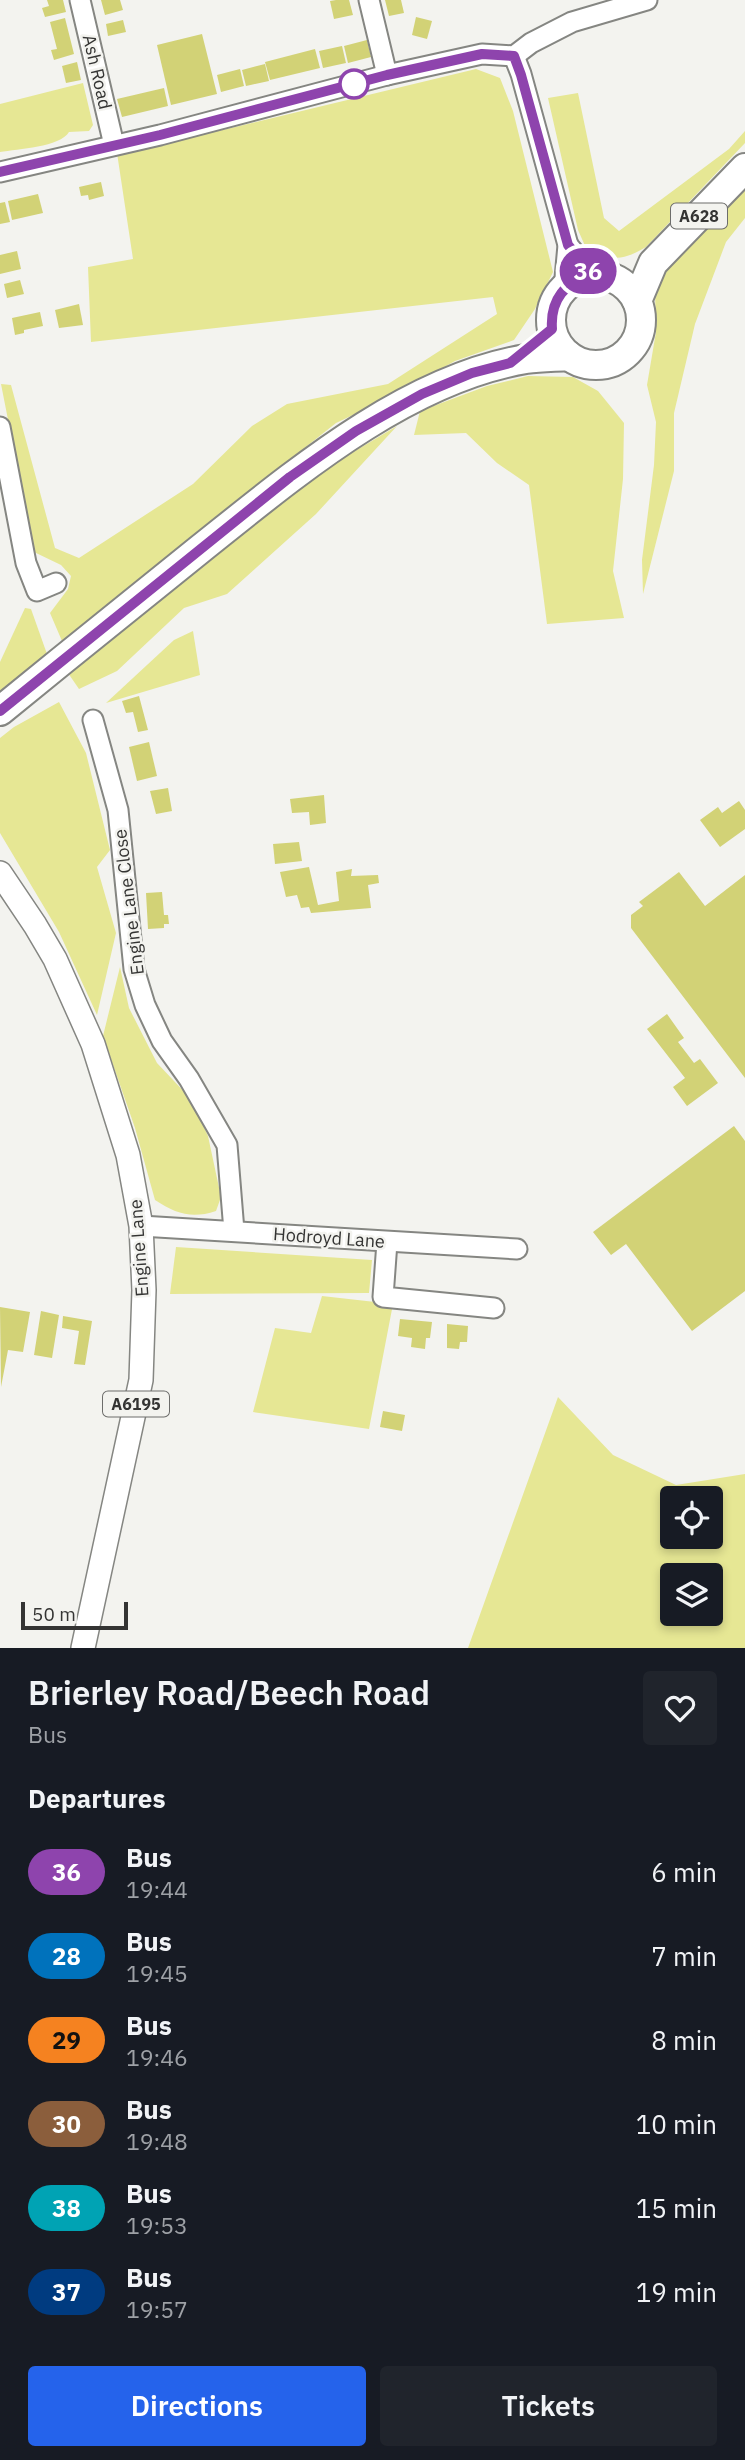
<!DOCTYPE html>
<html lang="en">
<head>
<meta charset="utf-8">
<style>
  body { margin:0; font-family:"IBM Plex Sans",sans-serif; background:#20242c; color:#f1f3f6; height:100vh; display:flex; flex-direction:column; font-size:26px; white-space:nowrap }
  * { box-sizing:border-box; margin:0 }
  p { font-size:23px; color:#9ea1a6 }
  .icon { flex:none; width:38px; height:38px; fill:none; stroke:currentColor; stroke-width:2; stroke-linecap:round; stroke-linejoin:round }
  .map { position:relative; height:1648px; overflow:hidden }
  .panel { display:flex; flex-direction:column; background:#171b24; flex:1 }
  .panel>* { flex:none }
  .badge { padding:0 14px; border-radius:23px; font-size:24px; line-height:46px }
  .tools { position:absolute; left:660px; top:1486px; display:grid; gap:14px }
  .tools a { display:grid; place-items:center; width:63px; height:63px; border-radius:7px; background:#171b24; box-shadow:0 4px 10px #0003; font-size:35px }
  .scale { position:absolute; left:21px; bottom:18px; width:107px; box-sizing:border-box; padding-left:7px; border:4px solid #343433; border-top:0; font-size:19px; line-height:24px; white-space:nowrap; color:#343433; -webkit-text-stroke:5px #f3f3ef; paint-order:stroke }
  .map>.badge { position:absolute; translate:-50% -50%; box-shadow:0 0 0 4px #fff }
  h2 { padding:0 28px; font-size:26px; line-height:63px }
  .round { display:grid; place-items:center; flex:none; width:74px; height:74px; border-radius:7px; background:#20242c }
  .head { display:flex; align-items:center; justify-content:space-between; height:119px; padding:0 28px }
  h1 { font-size:33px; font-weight:600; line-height:52px }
  .primary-button { display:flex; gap:14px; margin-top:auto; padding:14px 28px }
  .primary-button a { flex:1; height:80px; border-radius:7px; background:#2563eb; color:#fff; font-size:28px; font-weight:600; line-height:80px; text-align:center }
  .primary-button a+a { background:#20242c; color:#f1f3f6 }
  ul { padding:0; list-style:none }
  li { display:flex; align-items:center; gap:21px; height:84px; padding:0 28px }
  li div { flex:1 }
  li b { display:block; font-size:26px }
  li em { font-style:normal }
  li .badge { min-width:77px; font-weight:700; text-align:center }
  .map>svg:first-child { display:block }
  .green { fill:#e6e794; fill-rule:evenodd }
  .building { fill:#d2d276 }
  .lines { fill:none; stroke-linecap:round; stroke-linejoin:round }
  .minor-casing { stroke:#858682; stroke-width:23 }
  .major-casing { stroke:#858682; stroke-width:26 }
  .highway-casing { stroke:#858682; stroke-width:32 }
  .minor { stroke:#fff; stroke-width:19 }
  .major { stroke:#fff; stroke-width:23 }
  .highway { stroke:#fff; stroke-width:28 }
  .line-casing { stroke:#fff; stroke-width:16 }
  .line { stroke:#8e44ad; stroke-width:10 }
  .stop-dot { fill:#fff; stroke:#8e44ad; stroke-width:3.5 }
  .labels { text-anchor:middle; stroke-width:5; stroke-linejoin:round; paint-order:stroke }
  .shield { fill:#f3f3ef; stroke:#6d6d6b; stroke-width:2 }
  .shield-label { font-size:16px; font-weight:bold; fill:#343433 }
  .street-label { font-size:18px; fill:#343433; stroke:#f3f3ef }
</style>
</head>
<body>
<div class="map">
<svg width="745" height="1648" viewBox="0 0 745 1648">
  <rect width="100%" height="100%" fill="#f3f3ef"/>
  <g class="green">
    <polygon points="476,69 500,78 513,111 553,272 535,309 514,340 455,361 391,397 336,423 62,641 50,613 68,589 71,576 61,565 34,552 1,384 11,385 55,548 79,558 193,484 252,426 287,404 388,384 497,314 493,297 91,342 88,267 133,259 117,153 227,129"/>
    <path d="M83,83L93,125L89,131L69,132C60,147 18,149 0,152V104Z"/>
    <path d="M578,93L604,218L619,231L729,149L745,131V143L646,247C621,262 612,260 586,248L578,230L548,98Z"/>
    <polygon points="745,188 745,218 726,242 695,324 674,413 674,471 643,594 642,560 654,465 656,422 647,385 656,332 655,291 667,268"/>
    <polygon points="528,376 573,377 598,391 624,423 623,479 613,571 624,618 547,624 529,485 497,463 466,433 414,435 420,411 487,386"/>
    <polygon points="397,426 316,514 227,594 184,608 117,671 79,689 68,673 296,486"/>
    <polygon points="25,608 31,609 47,654 0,693 0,662"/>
    <polygon points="193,631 200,675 106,703 174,640"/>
    <polygon points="59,702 86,753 110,850 97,867 116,933 97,1015 59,932 0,833 0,738 14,727"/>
    <path d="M120,967L129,1008L157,1063L191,1099L208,1136L221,1197L216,1211C192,1219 176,1214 155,1200L135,1128L103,1036Z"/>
    <polygon points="176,1247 372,1260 369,1293 170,1294"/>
    <polygon points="322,1296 393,1304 369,1429 253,1412 275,1328 311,1333"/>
    <path d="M558,1397L613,1455L676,1485L745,1474V1648H468ZM672,1498H710V1536H672ZM672,1575H710V1614H672Z"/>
  </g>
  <g class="building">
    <polygon points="47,0 63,0 66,12 45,17 42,8 49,6"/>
    <polygon points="101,0 120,0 123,10 105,15"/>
    <polygon points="336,0 349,0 353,15 334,19 330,1"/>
    <polygon points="385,0 401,0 404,13 389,16"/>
    <polygon points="416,17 432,21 427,39 412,35"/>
    <polygon points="65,18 74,54 54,60 51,50 57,49 50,22"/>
    <polygon points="123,20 126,32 108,36 106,24"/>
    <polygon points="202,34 217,94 171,105 157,45"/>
    <polygon points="367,40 371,57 348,63 344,46"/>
    <polygon points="342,46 346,63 323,68 319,51"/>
    <polygon points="315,49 320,68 270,80 265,62"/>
    <polygon points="77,62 81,80 66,83 62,66"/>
    <polygon points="265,64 269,81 246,86 242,70"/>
    <polygon points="240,69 244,86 221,92 217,75"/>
    <polygon points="164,88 168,106 122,117 117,99"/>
    <polygon points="101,182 104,196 89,200 88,195 81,196 79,187"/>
    <polygon points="38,194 43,213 12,220 8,201"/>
    <polygon points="5,202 10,222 0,224 0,203"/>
    <polygon points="17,251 21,269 0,274 0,255"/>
    <polygon points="20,280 24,294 7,298 4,284"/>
    <polygon points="79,304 83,325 59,328 55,310"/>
    <polygon points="40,312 43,326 24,330 24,333 15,335 12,318"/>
    <polygon points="139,696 148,730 138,732 133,712 126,713 122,701"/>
    <polygon points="149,742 157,776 137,781 129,747"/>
    <polygon points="168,788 172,811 156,814 150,791"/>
    <polygon points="324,795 326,823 310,825 309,812 292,813 290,799"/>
    <polygon points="739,801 745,810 745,829 720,847 700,820 718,807 722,813"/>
    <polygon points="299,842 302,861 275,864 273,844"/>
    <polygon points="309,867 318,905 339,901 336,872 352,869 351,876 378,875 379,883 368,885 371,908 311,913 309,907 301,908 297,895 286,897 280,872"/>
    <polygon points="679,872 705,906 745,875 745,1078 631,928 631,915 643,906 639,902"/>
    <polygon points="162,892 164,915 168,915 169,924 164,924 164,928 148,929 146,893"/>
    <polygon points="667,1014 684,1038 678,1042 694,1063 700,1059 718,1083 687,1106 673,1087 685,1078 647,1029"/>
    <polygon points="734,1126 745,1141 745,1291 692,1331 626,1244 611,1255 593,1232"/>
    <polygon points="0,1307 30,1312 23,1352 8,1350 1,1387"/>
    <polygon points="41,1311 59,1315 52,1358 34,1355"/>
    <polygon points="63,1316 92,1321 85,1365 74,1364 79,1331 62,1328"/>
    <polygon points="400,1319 432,1322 430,1338 426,1338 425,1349 411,1347 412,1338 398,1336"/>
    <polygon points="447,1324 468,1326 467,1342 460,1342 459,1349 447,1348"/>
    <polygon points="383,1411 405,1415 402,1431 380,1427"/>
  </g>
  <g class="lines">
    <g class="minor-casing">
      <g id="minor">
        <polyline points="80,0 114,145"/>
        <polyline points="369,0 387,75"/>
        <polyline points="514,56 521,74 568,245 564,289"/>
        <polyline points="0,172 160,135 387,75 482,54 514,56 531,43 572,22 647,0"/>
        <polyline points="568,245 593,275"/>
        <polyline points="0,427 26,563 37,591 56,583"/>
        <polyline points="93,720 118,810 134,969 145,1005 162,1041 189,1079 227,1145 234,1231"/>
        <polyline points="141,1226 517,1249"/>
        <polyline points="387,1242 383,1297 494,1308"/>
      </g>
    </g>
    <g class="major-casing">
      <polyline id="major" points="0,873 35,925 55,959 93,1044 128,1155 141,1226 144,1290 141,1380 83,1648"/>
    </g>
    <g class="highway-casing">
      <g id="highway">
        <circle cx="596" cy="320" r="45"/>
        <polyline points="637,301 653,263 745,168"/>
        <path d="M0,711C66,657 132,604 199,550C292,476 405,379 526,359C540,357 555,357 569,356"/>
      </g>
    </g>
    <use href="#minor" class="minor"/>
    <use href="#major" class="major"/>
    <use href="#highway" class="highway"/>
  </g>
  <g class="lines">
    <g class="line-casing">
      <path id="line" d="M0,172L160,135L387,75L482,54L514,56L521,75L568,245L593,275C565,281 550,300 552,329L510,363L472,373L422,394L356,431L290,477L0,711"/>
    </g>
    <use href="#line" class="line"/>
  </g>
  <circle class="stop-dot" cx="354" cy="84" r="14"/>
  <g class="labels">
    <g class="shield">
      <rect x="671" y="203.5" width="56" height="25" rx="5"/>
      <rect x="103" y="1391.5" width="66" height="25" rx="5"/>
    </g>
    <g class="shield-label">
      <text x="699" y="222">A628</text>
      <text x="136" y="1410">A6195</text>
    </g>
    <g class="street-label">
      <text transform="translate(97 72) rotate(77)" y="6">Ash Road</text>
      <text transform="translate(129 902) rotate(-97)" y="6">Engine Lane Close</text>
      <text transform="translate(329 1238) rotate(4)" y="6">Hodroyd Lane</text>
      <text transform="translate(139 1248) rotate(-94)" y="6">Engine Lane</text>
    </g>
  </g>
</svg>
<div class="tools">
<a><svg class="icon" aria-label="locate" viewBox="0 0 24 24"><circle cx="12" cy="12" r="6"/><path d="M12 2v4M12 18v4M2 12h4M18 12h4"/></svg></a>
<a><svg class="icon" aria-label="layers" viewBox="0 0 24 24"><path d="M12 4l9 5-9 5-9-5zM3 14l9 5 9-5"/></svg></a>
</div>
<div class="scale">50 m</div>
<b class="badge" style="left:588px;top:271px;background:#8e44ad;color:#fff">36</b>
</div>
<section class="panel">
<div class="head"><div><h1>Brierley Road/Beech Road</h1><p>Bus</p></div><a class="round"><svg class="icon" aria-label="heart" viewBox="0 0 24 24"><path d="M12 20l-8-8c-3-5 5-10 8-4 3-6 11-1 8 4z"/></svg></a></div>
<h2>Departures</h2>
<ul>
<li><span class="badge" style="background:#8e44ad;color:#fff">36</span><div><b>Bus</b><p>19:44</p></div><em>6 min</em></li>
<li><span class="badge" style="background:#0072bc;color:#fff">28</span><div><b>Bus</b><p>19:45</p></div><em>7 min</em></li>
<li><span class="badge" style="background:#f58220;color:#111">29</span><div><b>Bus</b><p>19:46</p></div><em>8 min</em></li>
<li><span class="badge" style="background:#8b5e3c;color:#fff">30</span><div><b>Bus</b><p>19:48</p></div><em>10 min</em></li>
<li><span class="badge" style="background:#00a3b4;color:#fff">38</span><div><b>Bus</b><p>19:53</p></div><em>15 min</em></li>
<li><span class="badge" style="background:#003b80;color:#fff">37</span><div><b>Bus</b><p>19:57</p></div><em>19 min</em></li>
</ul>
<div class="primary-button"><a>Directions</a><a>Tickets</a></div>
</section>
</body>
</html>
